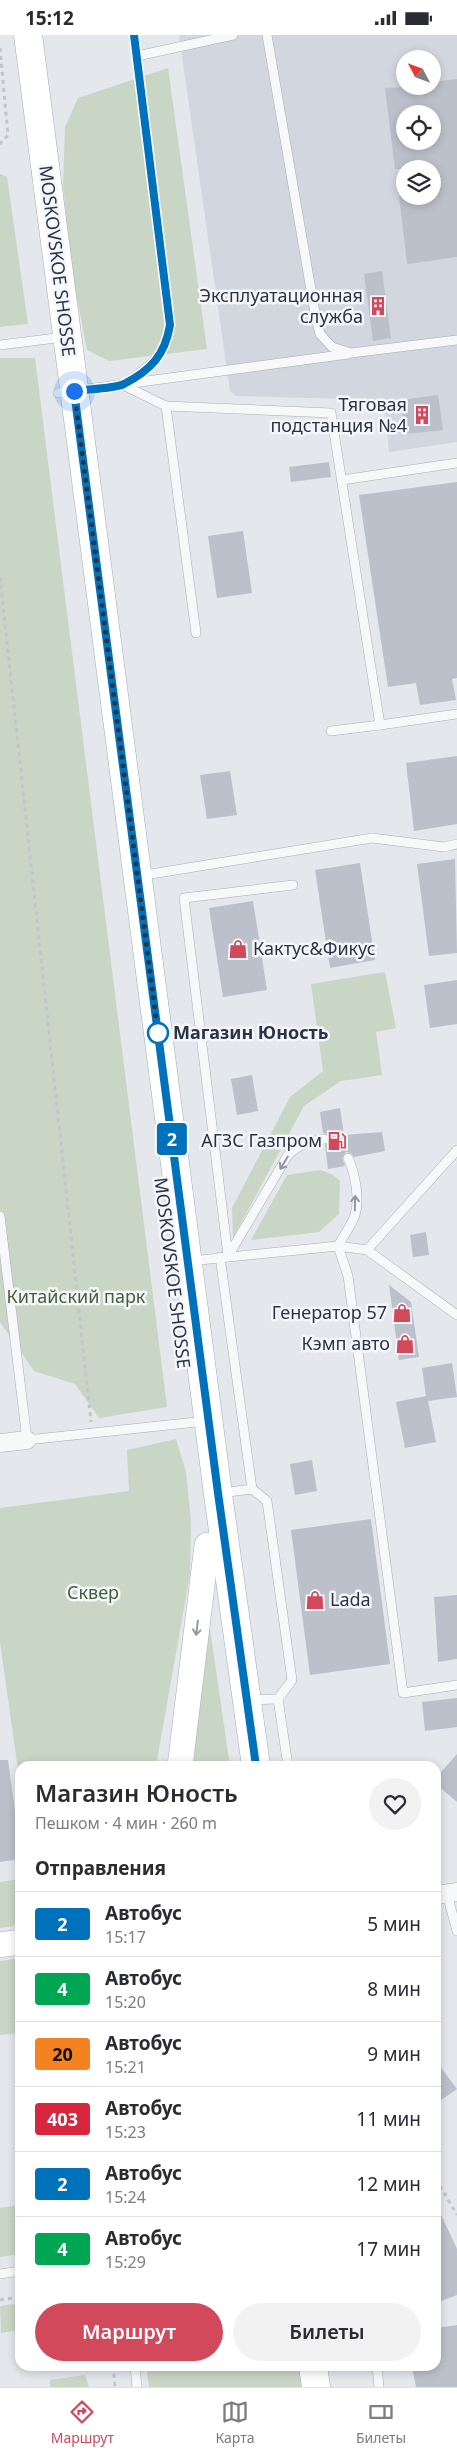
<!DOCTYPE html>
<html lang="ru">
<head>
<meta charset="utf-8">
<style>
  body { margin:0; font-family:"Noto Sans",sans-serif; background:#f2f2f3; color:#2b2b33; height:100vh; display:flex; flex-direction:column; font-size:19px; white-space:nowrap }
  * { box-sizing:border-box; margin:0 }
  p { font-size:16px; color:#7c7c81 }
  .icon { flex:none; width:28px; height:28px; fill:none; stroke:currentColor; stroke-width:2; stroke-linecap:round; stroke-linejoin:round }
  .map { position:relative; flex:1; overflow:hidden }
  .sheet { position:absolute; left:15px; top:1726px; width:426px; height:610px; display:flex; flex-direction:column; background:#fff; border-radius:15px; box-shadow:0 2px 8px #0003 }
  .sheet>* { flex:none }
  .badge { padding:0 10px; border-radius:4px; font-size:18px; line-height:32px }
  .needle { width:32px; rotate:311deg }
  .fabs { position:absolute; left:396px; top:15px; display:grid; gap:10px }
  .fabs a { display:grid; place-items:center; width:45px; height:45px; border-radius:50%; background:#fff; box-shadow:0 2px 8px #0003; font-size:25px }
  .you { position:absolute; width:25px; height:25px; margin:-12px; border:4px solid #fff; border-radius:50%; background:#1a73e8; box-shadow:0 0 0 8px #1a73e833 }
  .map>.badge { position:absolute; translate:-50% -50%; box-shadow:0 0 0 2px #fff }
  h2 { padding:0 20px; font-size:19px; line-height:45px }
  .round { display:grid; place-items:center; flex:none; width:52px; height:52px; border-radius:26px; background:#f2f2f3 }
  .head { display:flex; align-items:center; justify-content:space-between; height:85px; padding:0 20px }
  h1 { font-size:24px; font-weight:600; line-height:38px }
  .button { display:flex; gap:10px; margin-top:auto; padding:10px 20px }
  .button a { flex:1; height:58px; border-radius:30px; background:#d1495b; color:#fff; font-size:20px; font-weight:600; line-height:58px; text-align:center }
  .button a+a { background:#f2f2f3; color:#2b2b33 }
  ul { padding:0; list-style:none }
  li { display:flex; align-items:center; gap:15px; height:65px; padding:0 20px; border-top:1px solid #e1e1e2 }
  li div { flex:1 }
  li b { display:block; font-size:19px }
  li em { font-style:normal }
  li .badge { min-width:55px; font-weight:700; text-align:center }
  .status { display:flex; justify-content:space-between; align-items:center; height:35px; padding:0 25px; background:#fff; direction:ltr }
  .status svg { height:14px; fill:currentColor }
  .tabs { display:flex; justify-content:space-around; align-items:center; height:70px; border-top:1px solid #e1e1e2; background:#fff; font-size:14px; color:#7c7c81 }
  .tabs a { display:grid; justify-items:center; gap:2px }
  .tabs .current { color:#d1495b }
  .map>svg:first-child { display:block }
  .built { fill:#d2d6de; fill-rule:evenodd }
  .green { fill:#c9d6c5 }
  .building { fill:#bbc0ca; fill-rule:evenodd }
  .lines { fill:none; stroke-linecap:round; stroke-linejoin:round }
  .lane-casing { stroke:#a9aeb7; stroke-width:10 }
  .street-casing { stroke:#a9aeb7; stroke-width:19 }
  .secondary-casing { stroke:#a9aeb7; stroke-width:26 }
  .primary-casing { stroke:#a3abb8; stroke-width:29 }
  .path { stroke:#c2c5cb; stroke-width:3; stroke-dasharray:4 4; stroke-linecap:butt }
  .lane { stroke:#f7f8fa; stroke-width:9 }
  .street { stroke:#f7f8fa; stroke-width:18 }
  .secondary { stroke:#fff; stroke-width:25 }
  .primary { stroke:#fff; stroke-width:28 }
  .oneway { stroke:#9196a0 }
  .oneway2 { stroke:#959aa2 }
  .line-casing { stroke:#fff; stroke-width:11 }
  .line { stroke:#0072bc; stroke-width:8 }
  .walk { stroke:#2b3445; stroke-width:5; stroke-dasharray:0 9 }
  .stop-dot { fill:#fff; stroke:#0072bc; stroke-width:2.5 }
  .labels { text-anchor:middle; stroke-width:5; stroke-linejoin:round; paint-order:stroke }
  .street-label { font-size:18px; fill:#2b3445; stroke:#f4f6f9 }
  .poi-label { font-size:18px; fill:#2b3445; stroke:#f4f6f9; text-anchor:end }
  .stop-label { font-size:18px; font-weight:bold; fill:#2b3445; stroke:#f4f6f9; text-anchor:start }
  .park-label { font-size:18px; fill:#3f6138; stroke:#f4f6f9 }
</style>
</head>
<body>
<div class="status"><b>15:12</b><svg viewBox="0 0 49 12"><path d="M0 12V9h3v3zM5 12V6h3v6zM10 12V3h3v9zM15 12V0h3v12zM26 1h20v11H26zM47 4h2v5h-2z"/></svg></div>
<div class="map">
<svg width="457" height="2352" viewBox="0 0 457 2352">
  <rect width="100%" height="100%" fill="#e4e7ec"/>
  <path class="built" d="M179,0H457V407L389,417L384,365L236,361L230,356ZM405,24H432V51H405ZM405,79H432V106H405ZM405,134H432V161H405Z"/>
  <g class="green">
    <polygon points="168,33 207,314 109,326 87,315 72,237 63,150 65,92 78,63"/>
    <polygon points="0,139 7,142 28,289 0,292"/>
    <polygon points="0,323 35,323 167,1372 99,1383 75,1349 34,1336 0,1287"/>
    <polygon points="385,937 396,993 376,997 382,1040 341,1046 304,1071 233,1203 232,1173 290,1062 323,1036 311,949"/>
    <polygon points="321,1135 333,1140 340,1146 339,1179 319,1197 251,1205 287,1140"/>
    <polygon points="176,1404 186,1437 191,1485 190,1539 156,1731 20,1731 20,1749 0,1607 0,1473 129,1456 127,1415"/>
    <polygon points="207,1574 230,1731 188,1731"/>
    <polygon points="20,1844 20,1890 0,1893 0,1847"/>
    <polygon points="20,1923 20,1998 0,2000 0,1926"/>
    <polygon points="20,2170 20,2219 0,2222 0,2173"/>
    <polygon points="20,2268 20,2295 1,2298 0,2271"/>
    <polygon points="146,2331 304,2331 307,2352 149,2352"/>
    <polygon points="85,2340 89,2352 50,2352 50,2345"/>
  </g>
  <g class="building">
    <path d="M457,44V222L407,229L399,161H432V134H395L385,53L432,51V47ZM405,79H432V106H405Z"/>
    <polygon points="382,236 391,303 373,306 364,239"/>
    <polygon points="438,360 443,395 405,399 401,365"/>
    <polygon points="329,427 331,442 291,447 289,432"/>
    <polygon points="457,447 457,643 452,644 456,665 420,670 416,648 388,652 359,460"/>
    <polygon points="243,496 252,558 217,563 208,501"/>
    <polygon points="457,721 457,789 414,796 406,728"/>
    <polygon points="230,736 237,780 207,784 200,740"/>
    <polygon points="455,824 457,918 429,921 417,829"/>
    <polygon points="360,828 375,925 330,933 315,835"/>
    <polygon points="253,866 267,955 223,962 209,873"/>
    <polygon points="457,945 457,989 430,993 424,950"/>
    <polygon points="252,1040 258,1076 237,1080 231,1044"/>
    <polygon points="340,1073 344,1100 382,1097 385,1116 354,1122 351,1118 346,1117 342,1123 345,1131 328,1134 325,1110 328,1108 330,1103 328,1100 323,1098 320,1077"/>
    <polygon points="426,1197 429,1220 413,1222 410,1200"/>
    <polygon points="389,1250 411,1267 419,1322 399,1325"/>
    <polygon points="452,1328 457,1362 428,1366 436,1407 405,1413 396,1367 426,1361 422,1333"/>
    <polygon points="312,1425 317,1456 295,1460 290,1429"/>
    <polygon points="371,1484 390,1629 310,1640 291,1495"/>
    <polygon points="457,1560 457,1624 438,1627 434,1562"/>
    <polygon points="457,1663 457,1692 425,1696 422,1667"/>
    <polygon points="457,1719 457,1767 436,1749 436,1743"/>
    <polygon points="0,1725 8,1725 20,1812 20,1824 0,1827"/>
    <polygon points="436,2026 457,2054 441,2065 436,2058"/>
    <polygon points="436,2169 457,2214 457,2260 436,2268"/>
    <polygon points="457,2290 457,2352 416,2352 412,2331 436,2331 436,2293"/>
  </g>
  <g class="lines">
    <g class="lane-casing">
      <g id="lane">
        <polyline points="267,0 315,278 320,299 332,312 351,318 457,305"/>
        <polyline points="137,21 233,0"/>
        <polyline points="0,310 64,302"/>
        <polyline points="123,350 166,371 331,378 380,690 331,696"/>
        <path d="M123,350C150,330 163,326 170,290L134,0"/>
        <polyline points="58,358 348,319"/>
        <polyline points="166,371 196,598"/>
        <polyline points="342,445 457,428"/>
        <polyline points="380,690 457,679"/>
        <polyline points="139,841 372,803 444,812 457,809"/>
        <path d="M348,1123C355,1138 360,1164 355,1180C352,1190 343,1201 338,1211L367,1215L457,1280"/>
        <polyline points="0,1181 27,1405 206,1386"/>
        <polyline points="367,1215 457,1115"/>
        <polyline points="228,1221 184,863 293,850"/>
        <path d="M228,1221L288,1120C299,1109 309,1107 324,1104"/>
        <polyline points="220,1222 252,1454"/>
        <polyline points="171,1228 338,1211 348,1241 403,1658 457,1650"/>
        <polyline points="221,1458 252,1454 267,1466 292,1645 278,1664 288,1731"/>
        <polyline points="249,1665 278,1664"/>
        <polyline points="447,1859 457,1896"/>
        <polyline points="0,2239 20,2236"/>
        <polyline points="135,2331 137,2352"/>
        <polyline points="377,2331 379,2352"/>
      </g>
    </g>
    <g class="street-casing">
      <g id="street">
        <polyline points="0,1408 27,1405"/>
        <polyline points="436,1860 457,1857"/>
      </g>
    </g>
    <g class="secondary-casing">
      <g id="secondary">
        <polyline points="180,1731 207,1510"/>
        <polyline points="0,1910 20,1907"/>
      </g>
    </g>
    <g class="primary-casing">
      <g id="primary">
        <polyline points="28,0 218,1459 256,1731"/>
        <polyline points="313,2331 316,2352"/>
      </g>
    </g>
    <g class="path">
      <polyline points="0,13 8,100 0,109"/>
      <polyline points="0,542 91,1387"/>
      <polyline points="436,2144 457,2180"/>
      <polyline points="0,2265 20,2262"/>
      <polyline points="113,2331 115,2352"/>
    </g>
    <use href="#lane" class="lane"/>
    <use href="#street" class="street"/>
    <use href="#secondary" class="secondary"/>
    <use href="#primary" class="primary"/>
  </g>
  <defs><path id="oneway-shaft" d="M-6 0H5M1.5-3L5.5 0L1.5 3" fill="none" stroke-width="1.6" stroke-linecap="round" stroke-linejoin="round" transform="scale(1.25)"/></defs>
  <g class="oneway">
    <use href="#oneway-shaft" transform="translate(284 1128) rotate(121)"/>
    <use href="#oneway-shaft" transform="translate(355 1168) rotate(-89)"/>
  </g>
  <use class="oneway2" href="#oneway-shaft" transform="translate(197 1593) rotate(97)"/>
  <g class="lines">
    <g class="line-casing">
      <path id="line" d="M134,0L170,290C165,320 151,335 124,349C113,354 87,354 74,356L218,1458L256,1731"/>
    </g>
    <use href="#line" class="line"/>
    <polyline class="walk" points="74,356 158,998"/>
  </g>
  <defs>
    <g id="building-bare" transform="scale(1.5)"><path d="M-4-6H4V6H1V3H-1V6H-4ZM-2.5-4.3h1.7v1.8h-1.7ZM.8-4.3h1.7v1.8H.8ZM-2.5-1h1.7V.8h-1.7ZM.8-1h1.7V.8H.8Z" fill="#d1495b" stroke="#f4f6f9" stroke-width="2.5" paint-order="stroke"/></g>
    <g id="shop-bare" transform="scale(1.5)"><path d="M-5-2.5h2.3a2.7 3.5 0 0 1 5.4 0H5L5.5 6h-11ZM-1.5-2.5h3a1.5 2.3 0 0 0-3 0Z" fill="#d1495b" stroke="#f4f6f9" stroke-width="2.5" paint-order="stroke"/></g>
    <g id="fuel-bare" transform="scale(1.5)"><path d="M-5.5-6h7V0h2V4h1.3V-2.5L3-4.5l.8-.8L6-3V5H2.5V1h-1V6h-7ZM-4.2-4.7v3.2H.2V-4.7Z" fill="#d1495b" stroke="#f4f6f9" stroke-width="2.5" paint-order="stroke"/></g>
  </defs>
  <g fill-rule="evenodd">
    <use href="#building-bare" x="378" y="271"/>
    <use href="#building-bare" x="422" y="380"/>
    <use href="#shop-bare" x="238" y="914"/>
    <use href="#fuel-bare" x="337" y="1106"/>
    <use href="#shop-bare" x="402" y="1278"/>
    <use href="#shop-bare" x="405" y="1309"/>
    <use href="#shop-bare" x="315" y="1565"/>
  </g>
  <circle class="stop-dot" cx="158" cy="998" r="10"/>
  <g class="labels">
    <g class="street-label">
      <text transform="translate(57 226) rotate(83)" y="6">MOSKOVSKOE SHOSSE</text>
      <text transform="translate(172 1238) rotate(83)" y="6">MOSKOVSKOE SHOSSE</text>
    </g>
    <g class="poi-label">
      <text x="363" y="267">Эксплуатационная<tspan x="363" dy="21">служба</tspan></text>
      <text x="407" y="376">Тяговая<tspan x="407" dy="21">подстанция №4</tspan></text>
      <text x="253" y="920" text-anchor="start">Кактус&amp;Фикус</text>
      <text x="322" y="1112">АГЗС Газпром</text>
      <text x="387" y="1284">Генератор 57</text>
      <text x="390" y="1315">Кэмп авто</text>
      <text x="330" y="1571" text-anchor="start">Lada</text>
    </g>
    <g class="stop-label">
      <text x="173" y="1004">Магазин Юность</text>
    </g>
    <g class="park-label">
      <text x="76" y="1268">Китайский парк</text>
      <text x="93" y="1564">Сквер</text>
    </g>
  </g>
</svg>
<div class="fabs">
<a><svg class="needle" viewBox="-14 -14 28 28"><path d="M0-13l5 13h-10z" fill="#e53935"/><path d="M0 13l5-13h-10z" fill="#7c7c81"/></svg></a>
<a><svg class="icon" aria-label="locate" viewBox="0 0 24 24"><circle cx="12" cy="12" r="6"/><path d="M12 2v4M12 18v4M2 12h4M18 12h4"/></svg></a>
<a><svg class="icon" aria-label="layers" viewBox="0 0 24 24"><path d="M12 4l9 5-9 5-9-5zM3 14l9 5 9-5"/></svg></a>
</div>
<div class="you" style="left:74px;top:356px"></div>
<b class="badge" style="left:172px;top:1104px;background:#0072bc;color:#fff">2</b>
<section class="sheet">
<div class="head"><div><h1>Магазин Юность</h1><p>Пешком · 4 мин · 260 m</p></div><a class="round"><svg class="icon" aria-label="heart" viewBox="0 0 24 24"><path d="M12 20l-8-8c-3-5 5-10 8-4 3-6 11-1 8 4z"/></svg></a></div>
<h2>Отправления</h2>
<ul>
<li><span class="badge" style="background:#0072bc;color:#fff">2</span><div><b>Автобус</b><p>15:17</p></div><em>5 мин</em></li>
<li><span class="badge" style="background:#00a651;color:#fff">4</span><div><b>Автобус</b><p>15:20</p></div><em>8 мин</em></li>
<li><span class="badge" style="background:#f58220;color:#111">20</span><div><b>Автобус</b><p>15:21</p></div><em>9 мин</em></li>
<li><span class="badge" style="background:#d7263d;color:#fff">403</span><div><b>Автобус</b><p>15:23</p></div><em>11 мин</em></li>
<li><span class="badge" style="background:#0072bc;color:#fff">2</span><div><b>Автобус</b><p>15:24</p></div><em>12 мин</em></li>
<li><span class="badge" style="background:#00a651;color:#fff">4</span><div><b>Автобус</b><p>15:29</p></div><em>17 мин</em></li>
</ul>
<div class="button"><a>Маршрут</a><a>Билеты</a></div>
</section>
</div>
<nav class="tabs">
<a class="current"><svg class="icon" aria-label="directions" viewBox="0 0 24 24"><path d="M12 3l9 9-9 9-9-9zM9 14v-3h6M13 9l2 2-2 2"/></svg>Маршрут</a>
<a><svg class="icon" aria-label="map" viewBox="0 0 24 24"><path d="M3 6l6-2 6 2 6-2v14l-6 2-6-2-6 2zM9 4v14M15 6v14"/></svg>Карта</a>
<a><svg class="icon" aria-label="tickets" viewBox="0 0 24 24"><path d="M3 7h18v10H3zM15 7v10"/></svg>Билеты</a>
</nav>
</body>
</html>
